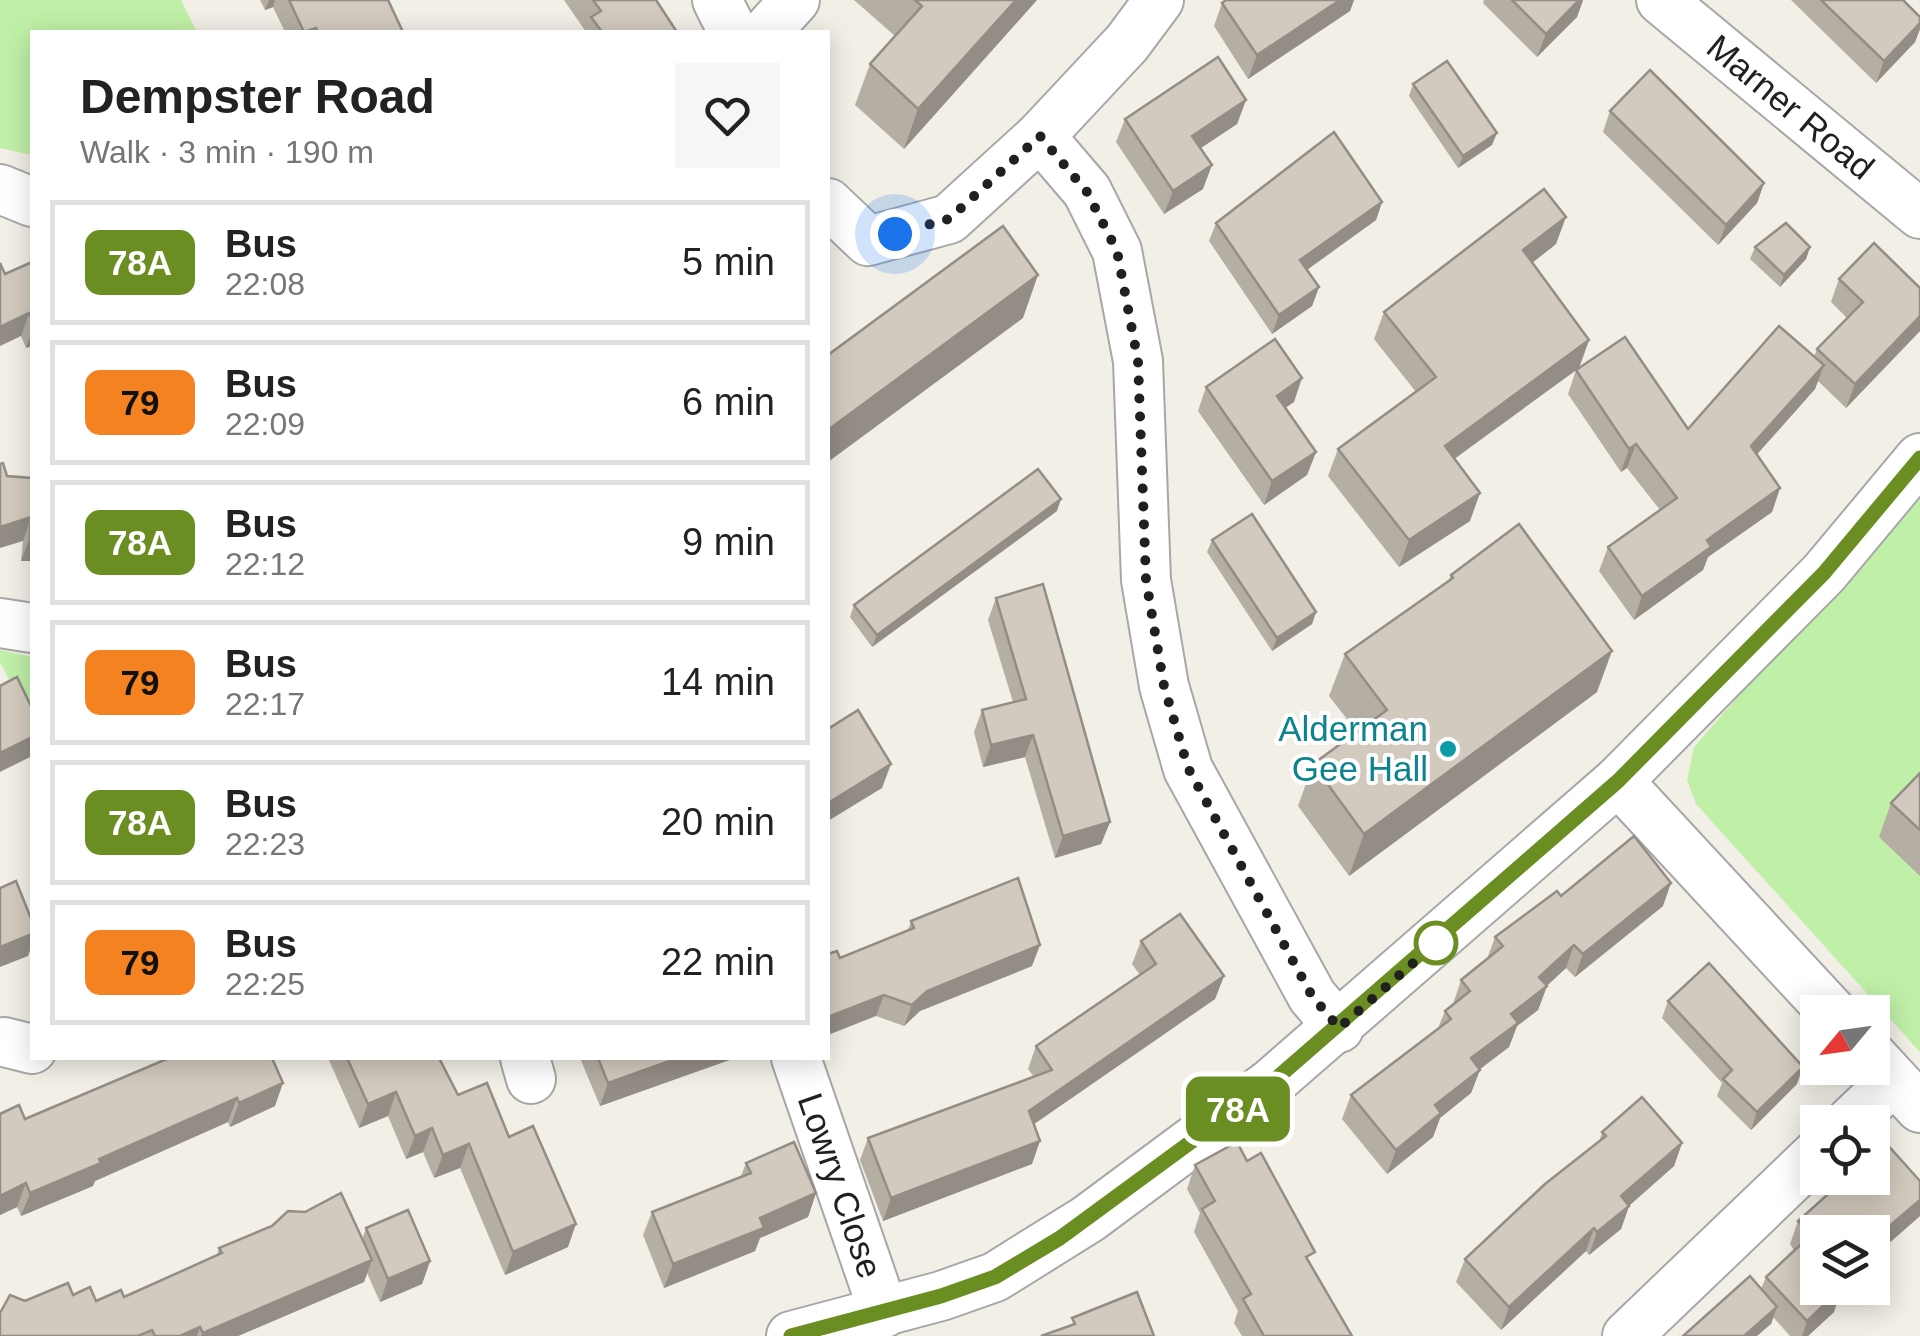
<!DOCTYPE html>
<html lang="en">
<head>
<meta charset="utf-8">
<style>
  body { margin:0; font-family:Helvetica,sans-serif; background:#f6f6f6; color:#222; height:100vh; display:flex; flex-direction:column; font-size:38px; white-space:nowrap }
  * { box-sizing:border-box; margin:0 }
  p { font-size:32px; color:#767676 }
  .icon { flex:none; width:55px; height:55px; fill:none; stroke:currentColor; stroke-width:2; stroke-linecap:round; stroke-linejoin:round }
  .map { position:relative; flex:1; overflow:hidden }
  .panel { position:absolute; left:30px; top:30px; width:800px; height:1030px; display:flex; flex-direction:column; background:#fff; border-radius:0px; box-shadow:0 5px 25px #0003 }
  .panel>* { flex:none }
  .badge { padding:0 20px; border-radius:15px; font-size:35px; line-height:65px }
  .needle { width:65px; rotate:241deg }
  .fabs { position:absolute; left:1800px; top:995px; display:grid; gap:20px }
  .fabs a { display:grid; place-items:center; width:90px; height:90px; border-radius:0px; background:#fff; box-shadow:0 5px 25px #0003; font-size:50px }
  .you { position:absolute; width:50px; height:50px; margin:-25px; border:8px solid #fff; border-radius:50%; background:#1a73e8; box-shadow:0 0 0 15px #1a73e833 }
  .map>.badge { position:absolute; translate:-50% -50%; box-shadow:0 0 0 5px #fff }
  .round { display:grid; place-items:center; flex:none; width:105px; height:105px; border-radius:0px; background:#f6f6f6 }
  .overview { display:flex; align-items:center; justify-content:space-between; height:170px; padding:0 50px }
  h1 { font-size:48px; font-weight:700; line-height:75px }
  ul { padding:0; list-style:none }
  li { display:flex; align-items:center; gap:30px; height:125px; margin:0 20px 15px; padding:0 30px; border:5px solid #e0e0e0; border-radius:0px }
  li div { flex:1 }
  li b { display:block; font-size:38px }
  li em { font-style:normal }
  li .badge { min-width:110px; font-weight:700; text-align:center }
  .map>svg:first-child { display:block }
  .grass { fill:#c0f0a7 }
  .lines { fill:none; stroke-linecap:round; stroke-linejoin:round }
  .minor-casing { stroke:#a7a7a7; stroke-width:52 }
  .minor { stroke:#fff; stroke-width:48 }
  .wall { fill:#b5aea3 }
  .shaded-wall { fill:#938d85 }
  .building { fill:#d2cabe; stroke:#938d85; stroke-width:2.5 }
  .line-casing { stroke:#fff; stroke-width:22 }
  .line { stroke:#6b8e23; stroke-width:15 }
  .walk { stroke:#202020; stroke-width:10; stroke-dasharray:0 18 }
  .culture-dot { fill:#0f9aa8; stroke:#fff; stroke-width:4 }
  .stop-dot { fill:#fff; stroke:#6b8e23; stroke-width:5 }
  .labels { text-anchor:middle; stroke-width:8; stroke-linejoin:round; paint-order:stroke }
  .street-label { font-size:35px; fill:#202020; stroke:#fff }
  .culture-label { font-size:35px; fill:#0d838f; stroke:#fff; text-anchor:end }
</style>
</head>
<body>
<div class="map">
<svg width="1920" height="1336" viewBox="0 0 1920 1336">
  <rect width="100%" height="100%" fill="#f1efe6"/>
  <g class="grass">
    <polygon points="0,0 181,0 197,32 32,32 32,155 0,148"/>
    <polygon points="1920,489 1920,1052 1696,804 1687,780 1694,747"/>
    <polygon points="0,650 32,657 32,723 0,662"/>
  </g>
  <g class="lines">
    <g class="minor-casing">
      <g id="minor">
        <polyline points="717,0 733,32"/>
        <path id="s1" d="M1661,0L1920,214"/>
        <polyline points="766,32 795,0"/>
        <polyline points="1040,136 1087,191 1117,251 1138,361 1146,580 1164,686 1188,769 1312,996 1339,1028"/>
        <polyline points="0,189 32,202"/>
        <polyline points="828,203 868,241 949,219 1040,136 1127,43 1159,0"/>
        <polyline points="0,623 32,628"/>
        <polyline points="1618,781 1832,1012"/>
        <polyline points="4,1042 32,1049"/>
        <polyline points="1872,1056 1920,1108"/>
        <polyline points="525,1058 531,1079"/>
        <path id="s2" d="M796,1058L884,1313"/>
        <polyline points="1850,1122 1894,1080"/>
        <polyline points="791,1336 941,1296 995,1277 1088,1219 1270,1084 1618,781 1824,573 1920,458"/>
        <polyline points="1627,1336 1818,1153"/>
      </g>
    </g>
    <use href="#minor" class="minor"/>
  </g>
  <g class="wall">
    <polygon points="260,0 388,0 403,32 285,32 273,7 265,10"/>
    <polygon points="564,0 656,0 677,32 586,32"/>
    <polygon points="854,0 1037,0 904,149 855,105 870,64 895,36"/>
    <polygon points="1226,0 1354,0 1350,11 1248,79 1214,26 1222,3"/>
    <polygon points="1484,0 1583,0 1577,17 1537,57 1483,3"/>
    <polygon points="1791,0 1903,0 1920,17 1920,29 1915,42 1876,83"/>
    <polygon points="1413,84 1492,145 1458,168 1409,96"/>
    <polygon points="1246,100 1237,124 1200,148 1203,189 1164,214 1116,142 1125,119"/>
    <polygon points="1610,111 1764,183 1757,203 1718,245 1603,132"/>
    <polygon points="1382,202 1376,220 1307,270 1319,287 1312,306 1272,334 1209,241 1216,223"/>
    <polygon points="1556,244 1532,263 1589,340 1579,368 1454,458 1470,521 1399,567 1328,476 1338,449 1416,392 1374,339 1384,312"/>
    <polygon points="1755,247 1810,247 1806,259 1780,287 1750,259"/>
    <polygon points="32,262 32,346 26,348 21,336 5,274"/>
    <polygon points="1839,279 1920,288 1920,331 1846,408 1818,381 1815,389 1757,454 1780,488 1772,512 1708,557 1703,570 1634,620 1599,571 1608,547 1660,510 1627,468 1621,472 1568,394 1576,370 1688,429 1814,357 1817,349 1847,318 1831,302"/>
    <polygon points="1206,387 1294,402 1286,407 1316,452 1307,475 1264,505 1198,411"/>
    <polygon points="7,476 32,478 32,561 21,561 23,541"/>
    <polygon points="1057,511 872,647 850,617 854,605"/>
    <polygon points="1212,540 1316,612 1312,624 1272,651 1207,552"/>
    <polygon points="1451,575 1597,692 1349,876 1298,806 1313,764 1357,732 1329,696 1345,654 1448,582"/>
    <polygon points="996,598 1110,822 1101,844 1055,858 1025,757 983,767 974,732 982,710 1013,702 988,620"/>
    <polygon points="1920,773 1920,876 1879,837 1891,803"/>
    <polygon points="1663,906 1575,977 1566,968 1547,986 1538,1010 1517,1026 1509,1047 1480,1069 1471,1093 1440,1118 1433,1137 1387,1174 1342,1119 1351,1095 1438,1028 1445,1011 1453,1004 1461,980 1487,959 1495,937"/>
    <polygon points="911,921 1032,966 920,1011 904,1026 876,1016 840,958 908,930"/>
    <polygon points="1141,941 1224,976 1215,999 1034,1124 1032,1164 883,1221 860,1160 868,1138 1034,1077 1028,1069 1036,1046 1140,975 1132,964"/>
    <polygon points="1668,1001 1797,1084 1751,1130 1717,1096 1722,1083 1662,1018"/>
    <polygon points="169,1058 275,1106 230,1127 228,1122 95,1181 93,1186 21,1216 17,1207 0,1215 0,1114 25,1119"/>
    <polygon points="328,1058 439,1058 458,1095 509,1137 568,1247 505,1275 460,1168 434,1178 423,1152 406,1159 388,1116 359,1128"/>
    <polygon points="580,1058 735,1058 600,1106"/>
    <polygon points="1602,1132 1682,1143 1674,1166 1629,1206 1621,1229 1589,1255 1586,1251 1501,1330 1456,1282 1465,1259 1599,1142"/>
    <polygon points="1247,1161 1311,1264 1352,1336 1242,1336 1234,1323 1238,1311 1194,1232 1200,1213 1187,1189 1195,1165"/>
    <polygon points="746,1163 816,1193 808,1217 760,1238 755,1251 664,1288 643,1235 652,1212 741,1176"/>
    <polygon points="1920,1216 1872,1258 1872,1232 1818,1232 1834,1312 1808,1336 1790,1336 1773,1317 1771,1324 1761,1289 1766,1277 1794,1250 1790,1244 1798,1221"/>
    <polygon points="366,1228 430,1261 422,1284 380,1302 367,1273 364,1282 238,1336 0,1336 25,1301 73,1295 96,1301 124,1297 217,1255 219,1248 362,1240"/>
  </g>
  <g class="shaded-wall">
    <polygon points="269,0 275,0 273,7 265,10"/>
    <polygon points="1016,0 1037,0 904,149 918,109"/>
    <polygon points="1340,0 1354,0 1350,11 1248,79 1257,55"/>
    <polygon points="1579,0 1583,0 1577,17 1537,57 1546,34"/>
    <polygon points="1920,23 1920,29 1915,42 1876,83 1884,61"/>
    <polygon points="1246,100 1237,124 1183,160 1192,136"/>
    <polygon points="1497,133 1492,145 1458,168 1463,156"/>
    <polygon points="1212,165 1203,189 1164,214 1173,191"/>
    <polygon points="1764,183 1757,203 1718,245 1726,225"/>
    <polygon points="1382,202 1376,220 1294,279 1300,260"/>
    <polygon points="1566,217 1556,244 1513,278 1523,250"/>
    <polygon points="1810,247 1806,259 1780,287 1784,275"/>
    <polygon points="1038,275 1023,318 828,462 828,430"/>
    <polygon points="1319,287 1312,306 1272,334 1279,315"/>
    <polygon points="29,313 21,336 0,346 0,327"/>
    <polygon points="1920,316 1920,331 1846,408 1855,384"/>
    <polygon points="32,331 32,346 26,348"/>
    <polygon points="1589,340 1579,368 1435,473 1445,446"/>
    <polygon points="1824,365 1815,389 1743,470 1751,446"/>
    <polygon points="1302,378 1294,402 1269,419 1277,396"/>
    <polygon points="1636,444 1627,468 1621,472 1629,449"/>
    <polygon points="1316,452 1307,475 1264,505 1272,481"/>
    <polygon points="1780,488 1772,512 1708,557 1703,570 1634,620 1642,596 1707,540"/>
    <polygon points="1480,493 1470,521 1399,567 1409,540"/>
    <polygon points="1061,499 1057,511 872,647 877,635"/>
    <polygon points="31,517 23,541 0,548 0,527"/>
    <polygon points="30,537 32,537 32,561 21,561"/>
    <polygon points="1316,612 1312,624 1272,651 1277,638"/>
    <polygon points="1612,651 1597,692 1349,876 1364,834"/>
    <polygon points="1033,735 1025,757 983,767 991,745"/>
    <polygon points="32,737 32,756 0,772 0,753"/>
    <polygon points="891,764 882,788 828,821 828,803"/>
    <polygon points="1110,822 1101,844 1055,858 1063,836"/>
    <polygon points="1671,883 1663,906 1575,977 1583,954"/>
    <polygon points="32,934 32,945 28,956 0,967 0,947"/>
    <polygon points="1040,945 1032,966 920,1011 904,1026 912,1005 927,991"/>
    <polygon points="1574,945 1566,968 1544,988 1547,986 1538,1010 1517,1026 1509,1047 1463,1082 1471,1058 1511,1014 1539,977"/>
    <polygon points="1224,976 1215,999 1021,1133 1029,1111"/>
    <polygon points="884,995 876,1016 828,1035 828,1017"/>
    <polygon points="678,1058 735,1058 600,1106 608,1083"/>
    <polygon points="1803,1067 1797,1084 1751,1130 1757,1112"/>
    <polygon points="1480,1070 1471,1093 1440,1118 1433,1137 1387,1174 1396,1150 1435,1105"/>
    <polygon points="283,1083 275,1106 230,1127 239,1103"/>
    <polygon points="396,1092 388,1116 359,1128 368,1104"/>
    <polygon points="237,1098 228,1122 95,1181 93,1186 21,1216 30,1193 99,1159"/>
    <polygon points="432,1128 423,1152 406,1159 415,1136"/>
    <polygon points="1040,1141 1032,1164 883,1221 891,1198"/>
    <polygon points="1682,1143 1674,1166 1624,1210 1629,1206 1621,1229 1589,1255 1597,1232 1621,1196"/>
    <polygon points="469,1144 460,1168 434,1178 443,1155"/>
    <polygon points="26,1183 17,1207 0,1215 0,1196"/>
    <polygon points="816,1193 808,1217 760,1238 755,1251 664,1288 673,1264 760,1218"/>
    <polygon points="1920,1200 1920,1216 1872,1258 1872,1241"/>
    <polygon points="576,1224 568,1247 505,1275 513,1252"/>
    <polygon points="1594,1228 1586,1251 1501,1330 1509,1307"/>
    <polygon points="372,1260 364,1282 238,1336 201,1336 203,1333"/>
    <polygon points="430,1261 422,1284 380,1302 388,1279"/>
    <polygon points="1842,1288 1834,1312 1808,1336 1802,1336 1807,1321"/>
    <polygon points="1777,1307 1771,1324 1757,1336 1744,1336"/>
    <polygon points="200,1327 197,1336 180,1336"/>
  </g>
  <g class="building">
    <polygon points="289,0 388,0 403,32 318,32 316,28 304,32"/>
    <polygon points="593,0 656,0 677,32 602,32 591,17 601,11"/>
    <polygon points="915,0 1016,0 918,109 870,64 922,6"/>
    <polygon points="1226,0 1340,0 1257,55 1222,3"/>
    <polygon points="1512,0 1579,0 1546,34"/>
    <polygon points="1821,0 1903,0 1920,17 1920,23 1884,61"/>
    <polygon points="1218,57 1246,100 1192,136 1212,165 1173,191 1125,119"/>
    <polygon points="1447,61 1497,133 1463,156 1413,84"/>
    <polygon points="1650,70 1764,183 1726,225 1610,111"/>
    <polygon points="1334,132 1382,202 1300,260 1319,287 1279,315 1216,223"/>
    <polygon points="1544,189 1566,217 1523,250 1589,340 1445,446 1480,493 1409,540 1338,449 1436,377 1384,312"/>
    <polygon points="1786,223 1810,247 1784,275 1755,247"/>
    <polygon points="1003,226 1038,275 828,430 828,355"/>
    <polygon points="1874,243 1920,288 1920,316 1855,384 1817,349 1863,302 1839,279"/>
    <polygon points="32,262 32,320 29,313 0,327 0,263 5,274"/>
    <polygon points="1779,326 1824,365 1751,446 1780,488 1707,540 1711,547 1642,596 1608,547 1677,498 1636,444 1629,449 1576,370 1625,337 1688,429"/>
    <polygon points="1275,339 1302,378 1277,396 1316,452 1272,481 1206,387"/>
    <polygon points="3,463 7,476 32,478 32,537 30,537 31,517 0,527 0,464"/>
    <polygon points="1038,469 1061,499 877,635 854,605"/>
    <polygon points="1252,514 1316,612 1277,638 1212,540"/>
    <polygon points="1519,524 1612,651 1364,834 1313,764 1387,710 1345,654 1453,578 1451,575"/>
    <polygon points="1043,584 1110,822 1063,836 1033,735 991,745 982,710 1026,699 996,598"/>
    <polygon points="17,677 32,708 32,737 0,753 0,686"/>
    <polygon points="858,710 891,764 828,803 828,729"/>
    <polygon points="1920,773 1920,830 1891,803"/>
    <polygon points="1634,836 1671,883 1583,954 1574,945 1539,977 1547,986 1511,1014 1518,1023 1471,1058 1480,1070 1435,1105 1441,1113 1396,1150 1351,1095 1451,1019 1445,1011 1470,991 1461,980 1503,946 1495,937 1557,891 1561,896"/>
    <polygon points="1018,878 1040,945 927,991 912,1005 884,995 828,1017 828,954 837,951 840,958 914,928 911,921"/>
    <polygon points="16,881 32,921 32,934 0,947 0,888"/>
    <polygon points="1180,914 1224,976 1029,1111 1040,1141 891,1198 868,1138 1052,1070 1036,1046 1156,964 1141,941"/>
    <polygon points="1709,963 1803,1067 1757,1112 1723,1079 1732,1070 1668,1001"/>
    <polygon points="169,1058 272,1058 283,1083 239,1103 237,1098 99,1159 101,1163 30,1193 26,1183 0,1196 0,1114 19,1105 25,1119"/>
    <polygon points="347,1058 439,1058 458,1095 487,1083 509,1137 533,1126 576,1224 513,1252 469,1144 443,1155 432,1128 415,1136 396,1092 368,1104"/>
    <polygon points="598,1058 678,1058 608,1083"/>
    <polygon points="1642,1097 1682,1143 1621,1196 1629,1206 1597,1232 1594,1228 1509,1307 1465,1259 1545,1184 1606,1136 1602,1132"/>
    <polygon points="794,1142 816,1193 760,1218 764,1228 673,1264 652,1212 751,1173 746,1163"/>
    <polygon points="1237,1142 1247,1161 1261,1153 1315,1252 1306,1257 1352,1336 1264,1336 1243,1299 1251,1294 1202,1209 1215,1201 1195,1165"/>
    <polygon points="1885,1142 1920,1181 1920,1200 1872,1241 1872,1232 1818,1232 1818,1288 1842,1288 1807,1321 1766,1277 1811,1235 1798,1221 1846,1178 1872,1178 1872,1154"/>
    <polygon points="341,1193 372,1260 203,1333 200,1327 180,1336 155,1336 152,1330 138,1336 0,1336 0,1313 10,1295 25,1301 68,1283 73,1295 90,1287 96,1301 121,1290 124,1297 222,1253 219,1248 272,1226 288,1211 305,1212"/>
    <polygon points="408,1210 430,1261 388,1279 366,1228"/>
    <polygon points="1750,1276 1777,1307 1744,1336 1683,1336"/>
    <polygon points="1137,1292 1154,1336 1041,1336 1075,1324 1072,1318"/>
  </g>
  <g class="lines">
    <g class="line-casing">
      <polyline id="line" points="791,1336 941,1296 995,1277 1060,1238 1270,1084 1618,781 1824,573 1920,458"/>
    </g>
    <use href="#line" class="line"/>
    <polyline class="walk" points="895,234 949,219 1040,136 1087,192 1117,251 1138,361 1146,580 1164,686 1188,768 1312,996 1339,1028 1436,943"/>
  </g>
  <circle class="culture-dot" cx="1448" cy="749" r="10"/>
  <circle class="stop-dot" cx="1436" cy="943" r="20"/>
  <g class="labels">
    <g class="street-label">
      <text dy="12" stroke="none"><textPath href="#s1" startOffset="168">Marner Road</textPath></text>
      <text dy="12" stroke="none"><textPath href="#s2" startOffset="135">Lowry Close</textPath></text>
    </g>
    <g class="culture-label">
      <text x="1428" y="741">Alderman<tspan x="1428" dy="40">Gee Hall</tspan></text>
    </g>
  </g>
</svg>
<div class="fabs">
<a><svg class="needle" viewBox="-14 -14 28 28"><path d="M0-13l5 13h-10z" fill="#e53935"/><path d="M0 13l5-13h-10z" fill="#767676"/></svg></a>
<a><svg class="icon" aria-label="locate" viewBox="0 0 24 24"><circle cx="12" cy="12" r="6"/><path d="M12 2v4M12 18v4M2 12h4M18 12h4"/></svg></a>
<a><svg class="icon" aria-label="layers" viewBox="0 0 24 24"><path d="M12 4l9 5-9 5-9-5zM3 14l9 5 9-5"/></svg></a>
</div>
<div class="you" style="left:895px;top:234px"></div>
<b class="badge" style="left:1238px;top:1109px;background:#6b8e23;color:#fff">78A</b>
<section class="panel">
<div class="overview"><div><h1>Dempster Road</h1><p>Walk · 3 min · 190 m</p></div><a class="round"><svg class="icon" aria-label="heart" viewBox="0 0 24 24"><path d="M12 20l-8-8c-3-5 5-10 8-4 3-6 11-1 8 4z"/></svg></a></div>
<ul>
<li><span class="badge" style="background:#6b8e23;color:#fff">78A</span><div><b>Bus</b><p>22:08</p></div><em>5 min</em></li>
<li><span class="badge" style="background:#f58220;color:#111">79</span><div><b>Bus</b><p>22:09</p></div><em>6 min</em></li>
<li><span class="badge" style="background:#6b8e23;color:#fff">78A</span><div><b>Bus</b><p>22:12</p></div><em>9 min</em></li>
<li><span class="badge" style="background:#f58220;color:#111">79</span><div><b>Bus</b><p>22:17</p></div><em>14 min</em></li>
<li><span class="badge" style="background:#6b8e23;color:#fff">78A</span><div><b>Bus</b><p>22:23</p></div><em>20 min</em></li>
<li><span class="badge" style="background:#f58220;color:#111">79</span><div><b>Bus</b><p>22:25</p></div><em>22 min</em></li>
</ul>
</section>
</div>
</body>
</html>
